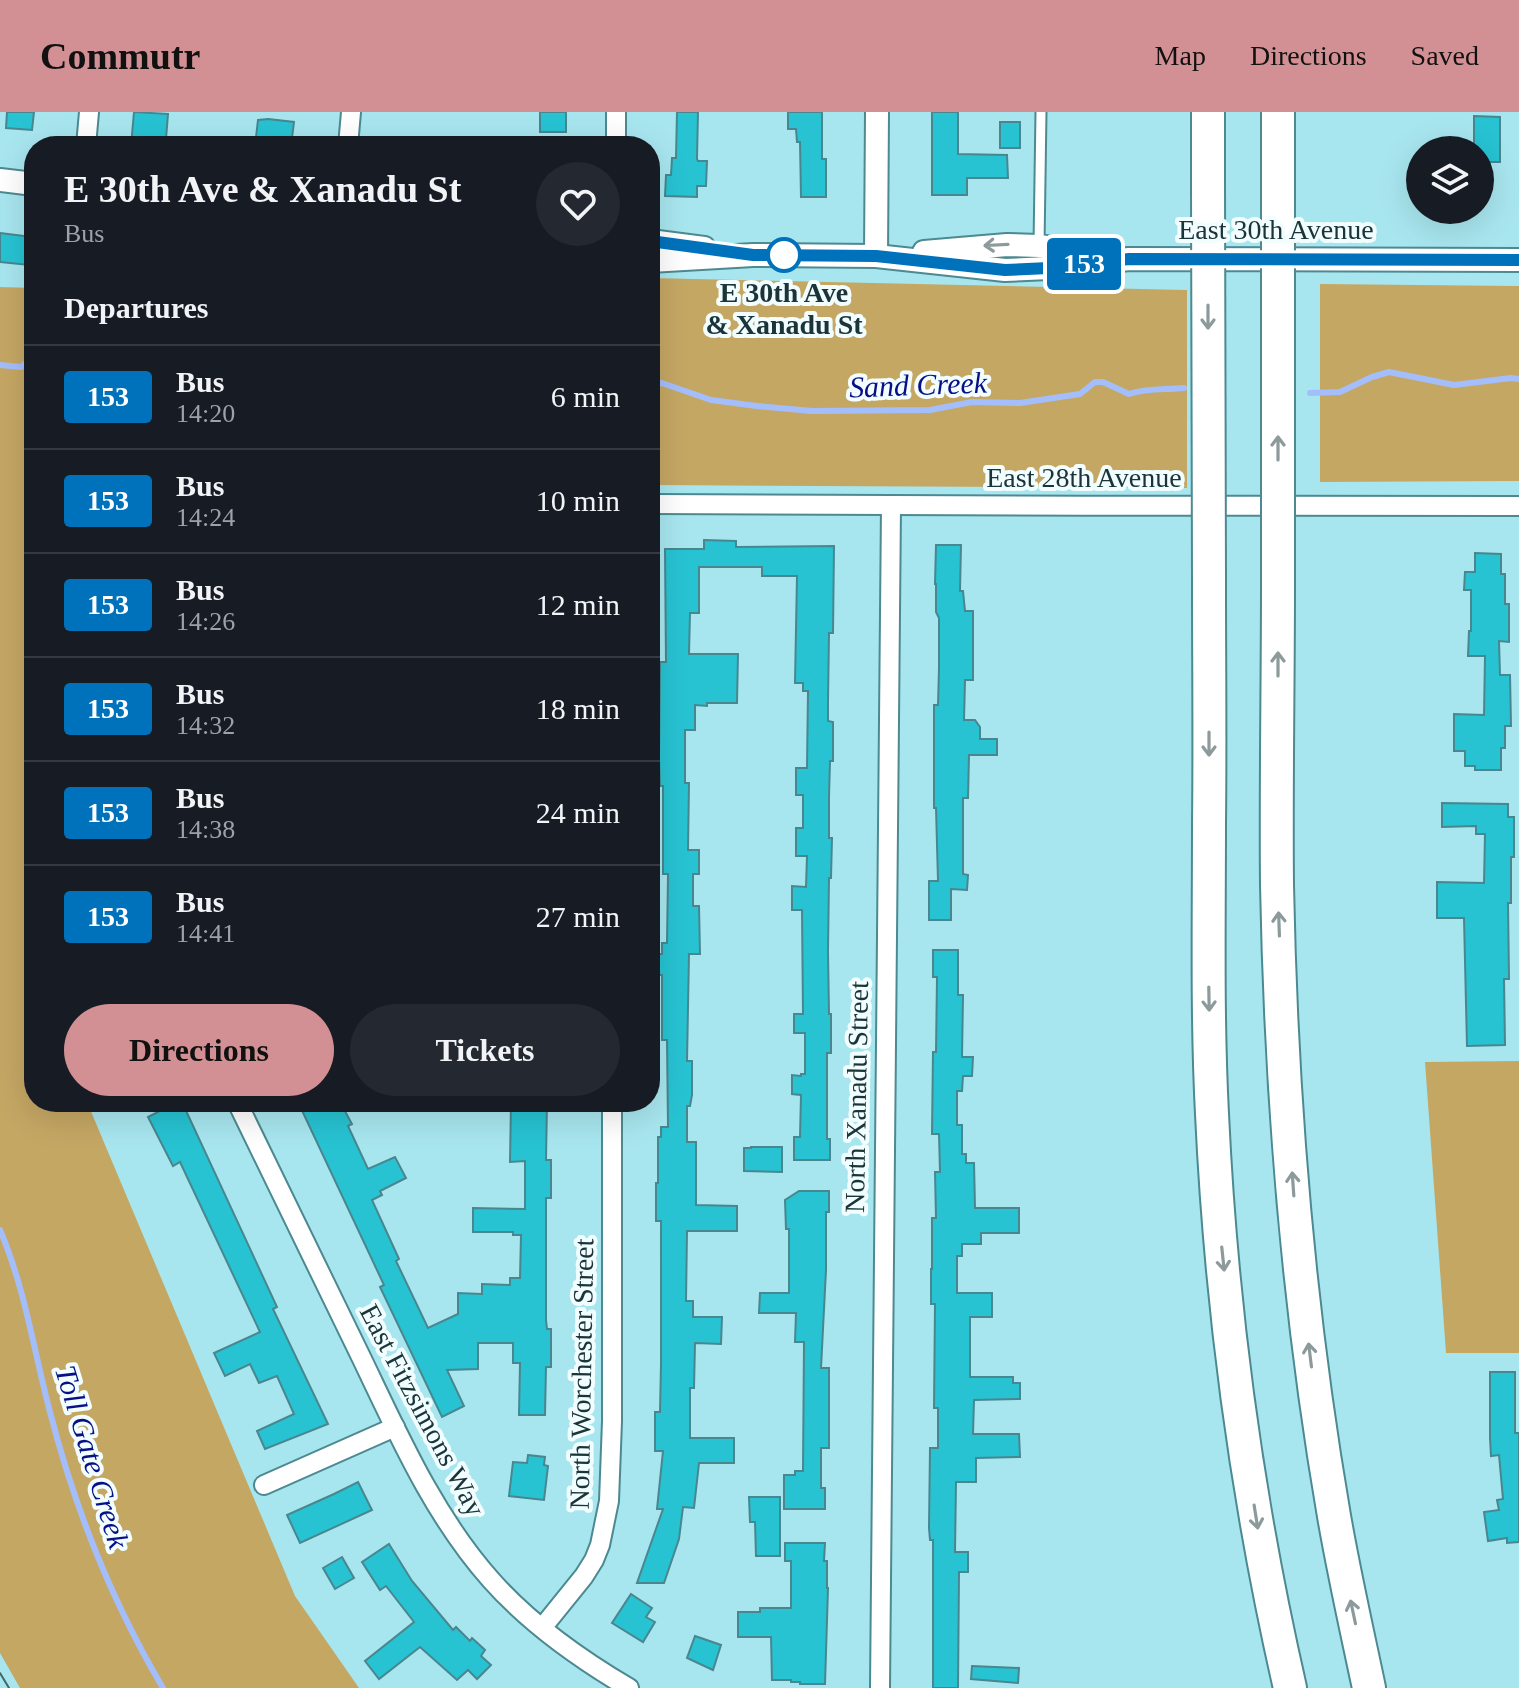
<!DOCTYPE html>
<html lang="en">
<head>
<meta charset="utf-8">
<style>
  body { margin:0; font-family:"Times New Roman",serif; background:#242831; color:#f1f3f6; height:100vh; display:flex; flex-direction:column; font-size:30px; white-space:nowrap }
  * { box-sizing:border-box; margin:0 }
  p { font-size:26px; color:#9ea1a6 }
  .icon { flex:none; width:44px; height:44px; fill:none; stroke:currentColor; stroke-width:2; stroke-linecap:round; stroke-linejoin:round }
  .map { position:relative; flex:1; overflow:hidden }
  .details { position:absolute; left:24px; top:24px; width:636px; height:976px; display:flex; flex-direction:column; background:#171b24; border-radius:32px; box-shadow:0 8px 32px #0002 }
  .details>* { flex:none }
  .badge { padding:0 16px; border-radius:6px; font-size:28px; line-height:52px }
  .fabs { position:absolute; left:1406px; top:24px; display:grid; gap:16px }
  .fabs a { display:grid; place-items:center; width:88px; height:88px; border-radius:50%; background:#171b24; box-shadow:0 8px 32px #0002; font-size:40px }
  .map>.badge { position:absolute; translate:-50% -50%; box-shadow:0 0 0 4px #fff }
  h2 { padding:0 40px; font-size:30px; line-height:72px }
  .round { display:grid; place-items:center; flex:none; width:84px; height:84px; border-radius:42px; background:#242831 }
  .overview { display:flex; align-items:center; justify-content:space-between; height:136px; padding:0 40px }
  h1 { font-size:38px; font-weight:800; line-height:60px }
  .cta { display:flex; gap:16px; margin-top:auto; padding:16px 40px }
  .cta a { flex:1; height:92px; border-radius:48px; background:#d29094; color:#111; font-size:32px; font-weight:800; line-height:92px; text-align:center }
  .cta a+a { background:#242831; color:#f1f3f6 }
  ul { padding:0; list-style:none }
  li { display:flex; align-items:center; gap:24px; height:104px; padding:0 40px; border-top:2px solid #363941 }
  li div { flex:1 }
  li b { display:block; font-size:30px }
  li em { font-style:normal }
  li .badge { min-width:88px; font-weight:700; text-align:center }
  header { display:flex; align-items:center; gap:48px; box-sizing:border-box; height:112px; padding:0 40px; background:#d29094; color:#111 }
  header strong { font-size:38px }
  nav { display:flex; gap:44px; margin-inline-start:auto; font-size:28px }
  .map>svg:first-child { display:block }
  .green { fill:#c5a764 }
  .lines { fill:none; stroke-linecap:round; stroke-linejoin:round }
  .stream { stroke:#a4befb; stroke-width:6 }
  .building { fill:#27c3d3; stroke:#49868e; stroke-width:2 }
  .service-casing { stroke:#4c8991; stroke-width:13 }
  .minor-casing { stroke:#4c8991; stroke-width:22 }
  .tertiary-casing { stroke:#4c8991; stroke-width:26 }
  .motorway-casing { stroke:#4c8991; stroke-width:36 }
  .service { stroke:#fff; stroke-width:9 }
  .minor { stroke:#fff; stroke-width:18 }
  .tertiary { stroke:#fff; stroke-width:22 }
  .motorway { stroke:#fff; stroke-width:32 }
  .tram { stroke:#42676b; stroke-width:2 }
  .motorway-bridge-casing { stroke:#4c8991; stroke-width:36; stroke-linecap:butt }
  .motorway-bridge { stroke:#fff; stroke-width:32 }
  .oneway { stroke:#8c9a9b }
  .line-casing { stroke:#fff; stroke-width:18 }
  .line { stroke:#0072bc; stroke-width:12 }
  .stop-dot { fill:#fff; stroke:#0072bc; stroke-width:4 }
  .labels { text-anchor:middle; stroke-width:8; stroke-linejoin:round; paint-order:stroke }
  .street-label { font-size:28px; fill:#1a3437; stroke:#f1fdff }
  .stop-label { font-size:28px; font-weight:bold; fill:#1a3437; stroke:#f1fdff }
  .water-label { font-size:30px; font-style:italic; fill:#090f85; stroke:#f1fdff }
</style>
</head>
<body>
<header>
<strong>Commutr</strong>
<nav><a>Map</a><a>Directions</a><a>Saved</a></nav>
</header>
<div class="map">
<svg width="1519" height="1576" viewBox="0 0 1519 1576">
  <rect width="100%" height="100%" fill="#a8e6ef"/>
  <g class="green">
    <polygon points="650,166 1187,178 1187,376 650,373"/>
    <polygon points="1320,172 1519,174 1519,369 1320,370"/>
    <polygon points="0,175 34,176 34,990 87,990 295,1484 359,1576 20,1576 0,1541"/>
    <polygon points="1519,949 1519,1241 1446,1241 1425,950"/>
  </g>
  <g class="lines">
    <g class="stream">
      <polyline points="0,253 21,255 34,245"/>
      <path d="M650,273L662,271L711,288L757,294L812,299L930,298L972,290L1020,291L1080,282L1095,270H1103L1129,282C1147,276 1165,278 1184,276"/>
      <polyline points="1310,281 1340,280 1372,265 1389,260 1454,273 1511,266 1519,267"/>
      <path d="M0,1118C25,1176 34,1240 50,1300C75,1397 112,1490 163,1576"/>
    </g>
  </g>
  <g class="building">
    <polygon points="7,0 34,0 32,18 6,16"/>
    <polygon points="134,0 168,2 166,27 158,26 157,34 131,34"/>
    <rect x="540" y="0" width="26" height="20"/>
    <polygon points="677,0 698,0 697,47 698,49 707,49 706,74 697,74 697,85 665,84 666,63 671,63 672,46 676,46"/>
    <polygon points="788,0 822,0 822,47 826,47 826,85 801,85 800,30 797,30 796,17 788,17"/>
    <polygon points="932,0 958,0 958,42 1007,43 1008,66 967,66 967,83 932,83"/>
    <polygon points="1474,4 1500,5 1500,50 1480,50 1480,38 1474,38"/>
    <polygon points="268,7 294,10 291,34 255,34 258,8"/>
    <rect x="1000" y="10" width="20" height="26"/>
    <polygon points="0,121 33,125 29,153 0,150"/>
    <polygon points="704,428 736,429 736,435 834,434 833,521 829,521 828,590 828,609 833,610 833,649 830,649 829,685 829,726 832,726 831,766 829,766 828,839 829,902 831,902 831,941 827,941 827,1027 830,1027 830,1048 794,1048 794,1025 800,1025 801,983 792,982 792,963 801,964 801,962 805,962 805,921 794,921 794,902 803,902 802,798 792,798 792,774 806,775 807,744 796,744 796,716 803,716 803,683 796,683 796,656 807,656 808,579 803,579 803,571 795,571 797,464 762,464 762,455 699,455 699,501 690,501 689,542 738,542 737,591 707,591 707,594 695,593 695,618 685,618 685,671 689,671 688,738 699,738 699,762 693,762 693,794 699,794 700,842 689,842 687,949 692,949 692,983 690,994 687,994 687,1030 696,1030 696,1093 737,1094 737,1119 687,1119 686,1189 693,1189 693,1205 722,1205 721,1232 695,1231 694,1276 690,1276 690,1326 734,1326 734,1351 699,1351 694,1396 683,1395 679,1427 664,1471 637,1471 663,1397 657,1397 663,1339 655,1339 655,1300 660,1300 661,1252 661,1109 656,1109 656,1071 658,1071 658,1025 661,1025 661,1015 668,1015 667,928 662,928 662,863 657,863 658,842 662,842 662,831 667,831 668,762 663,762 663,674 660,674 659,648 660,550 666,550 665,437 704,437"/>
    <polygon points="936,433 961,433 960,479 963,479 965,499 973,499 973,568 965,568 964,608 975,608 980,615 980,627 997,627 997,643 969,643 968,686 963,686 963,762 968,763 967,778 951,777 951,808 929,808 929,769 938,769 936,696 934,696 934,593 938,593 939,556 939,506 936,500 936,472 935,472"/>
    <polygon points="1475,441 1501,442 1501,462 1505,462 1505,492 1509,492 1509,530 1499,529 1500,563 1510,563 1511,614 1505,614 1505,636 1501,636 1501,658 1475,658 1475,654 1465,654 1465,639 1454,639 1454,602 1484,603 1485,544 1468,544 1469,519 1471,519 1471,478 1464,478 1465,460 1475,460"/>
    <polygon points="1442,691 1508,692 1508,705 1514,705 1514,745 1511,745 1511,791 1508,791 1509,867 1504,867 1505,933 1467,934 1464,806 1437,806 1437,770 1484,771 1485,722 1476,722 1476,714 1442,715"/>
    <polygon points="933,838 958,838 958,883 963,883 962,945 973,945 972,964 963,964 962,979 957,979 957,1013 962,1013 962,1042 966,1042 966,1051 974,1051 975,1096 1019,1096 1019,1121 981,1121 981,1132 962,1132 962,1144 957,1144 957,1181 992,1181 992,1205 970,1205 970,1265 1013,1265 1013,1271 1020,1271 1020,1287 974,1288 973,1322 1019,1322 1020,1345 976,1346 976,1370 956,1370 955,1440 968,1440 968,1460 959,1460 958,1576 933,1576 933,1428 930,1428 929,1416 930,1336 938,1336 938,1296 934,1296 935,1192 931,1192 931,1157 932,1157 932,1106 936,1106 935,1060 940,1060 939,1022 932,1022 933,940 936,940 937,865 933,865"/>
    <polygon points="153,990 182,990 277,1195 273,1197 328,1312 265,1337 257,1319 294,1302 277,1264 259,1271 250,1252 225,1264 214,1241 260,1220 180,1050 173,1054 148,1005 158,1000"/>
    <polygon points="298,990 340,990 352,1012 348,1014 368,1057 395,1045 406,1066 380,1079 382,1083 372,1088 399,1147 396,1149 428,1216 458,1202 458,1181 482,1182 482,1172 510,1173 510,1166 520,1166 521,1123 513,1123 513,1120 473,1120 473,1096 525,1097 525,1049 510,1050 511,990 547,990 546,1048 551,1048 551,1086 546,1086 546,1208 547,1217 551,1217 551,1255 546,1255 545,1303 519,1303 520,1251 513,1251 513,1231 478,1231 478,1257 447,1258 464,1294 442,1305 380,1175 384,1173"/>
    <polygon points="751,1035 782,1035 782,1060 744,1059 744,1036 751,1036"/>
    <polygon points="799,1079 829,1079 829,1100 826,1100 826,1158 821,1256 829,1256 829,1336 821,1336 821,1376 825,1376 825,1397 784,1397 784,1363 795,1363 795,1359 803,1359 804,1230 795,1230 796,1201 759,1201 760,1181 789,1181 789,1117 786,1117 785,1088"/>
    <polygon points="1490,1260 1515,1260 1515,1321 1519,1321 1519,1430 1507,1431 1507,1426 1488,1429 1484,1400 1499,1398 1497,1388 1503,1387 1499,1343 1491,1344 1490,1326"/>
    <polygon points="528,1343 545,1345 544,1353 548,1354 544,1388 509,1384 513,1350 527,1351"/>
    <polygon points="358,1370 372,1398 300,1431 287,1403 334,1382"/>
    <polygon points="749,1385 780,1385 780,1444 756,1444 755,1410 750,1410"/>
    <polygon points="785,1431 825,1431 824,1449 827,1449 827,1476 828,1476 825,1572 800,1572 800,1570 791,1570 791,1568 772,1568 771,1525 738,1525 738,1500 760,1500 760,1496 791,1496 791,1449 785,1449"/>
    <polygon points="389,1432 412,1469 453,1518 456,1515 470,1529 472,1526 485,1538 481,1544 491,1553 477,1567 468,1558 457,1568 420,1535 379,1567 365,1549 414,1510 386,1474 380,1478 362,1450"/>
    <polygon points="342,1445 354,1466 335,1477 323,1456"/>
    <polygon points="631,1482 652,1496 646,1505 655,1510 643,1530 612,1511"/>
    <polygon points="695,1524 721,1533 713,1558 687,1546"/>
    <polygon points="972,1554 1019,1556 1018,1571 971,1567"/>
  </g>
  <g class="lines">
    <g class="service-casing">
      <polyline id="service" points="1039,133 1041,0"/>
    </g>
    <g class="minor-casing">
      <g id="minor">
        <polyline points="86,34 89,0"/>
        <polyline points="348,34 351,0"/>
        <polyline points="616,34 616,0"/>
        <path d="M650,392C940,395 1229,393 1519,394"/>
        <path d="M237,990C279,1076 320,1162 362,1247C399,1324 434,1404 491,1468C530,1512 578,1546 629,1576"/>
        <polyline points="264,1373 395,1315"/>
        <polyline points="542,1516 584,1464 594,1448 600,1433 609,1389 612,1309 612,990"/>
        <polyline points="880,1576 891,394"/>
      </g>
    </g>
    <g class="tertiary-casing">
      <g id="tertiary">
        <polyline points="0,68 34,72"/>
        <polyline points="650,129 704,136"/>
        <polyline points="924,140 1007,133 1039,134 1096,142"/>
        <polyline points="876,144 877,0"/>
        <polyline points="650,149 753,143 876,144 1005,158 1049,156 1129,147 1519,148"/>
      </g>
    </g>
    <g class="motorway-casing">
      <g id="motorway">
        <polyline points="1208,71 1208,0"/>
        <polyline points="1278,72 1278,0"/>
        <path d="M1209,470C1209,550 1210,631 1209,711C1209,808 1207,905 1212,1002C1221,1194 1247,1388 1290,1576"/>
        <path d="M1278,470C1278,571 1276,672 1277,773C1281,984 1298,1196 1334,1404C1344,1462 1357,1519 1369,1576"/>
      </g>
    </g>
    <use href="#service" class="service"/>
    <use href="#minor" class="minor"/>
    <use href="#tertiary" class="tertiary"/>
    <use href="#motorway" class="motorway"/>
    <polyline class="tram" points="0,1561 9,1576"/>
    <g class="motorway-bridge-casing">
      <g id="motorway-bridge">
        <polyline points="1208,71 1209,470"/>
        <polyline points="1278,72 1278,470"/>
      </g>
    </g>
    <use href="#motorway-bridge" class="motorway-bridge"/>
  </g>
  <defs><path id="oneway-shaft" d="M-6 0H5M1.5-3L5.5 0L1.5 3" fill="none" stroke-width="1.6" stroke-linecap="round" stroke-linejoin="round" transform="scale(2)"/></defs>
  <g class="oneway">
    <use href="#oneway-shaft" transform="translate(996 133) rotate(177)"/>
    <use href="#oneway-shaft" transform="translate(1208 205) rotate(90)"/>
    <use href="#oneway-shaft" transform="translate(1278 336) rotate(-90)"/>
    <use href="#oneway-shaft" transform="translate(1278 552) rotate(-90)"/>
    <use href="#oneway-shaft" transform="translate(1209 632) rotate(90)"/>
    <use href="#oneway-shaft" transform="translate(1279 812) rotate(-92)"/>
    <use href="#oneway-shaft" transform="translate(1209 887) rotate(89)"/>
    <use href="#oneway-shaft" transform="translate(1293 1072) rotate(-94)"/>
    <use href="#oneway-shaft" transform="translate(1223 1147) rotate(84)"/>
    <use href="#oneway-shaft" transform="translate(1310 1243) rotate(-97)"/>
    <use href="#oneway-shaft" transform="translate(1256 1405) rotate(81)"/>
    <use href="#oneway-shaft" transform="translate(1353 1500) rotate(-102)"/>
  </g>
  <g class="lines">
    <g class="line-casing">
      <polyline id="line" points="650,129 753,143 876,144 1005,158 1049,156 1129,147 1519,148"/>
    </g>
    <use href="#line" class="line"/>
  </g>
  <circle class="stop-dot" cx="784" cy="143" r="16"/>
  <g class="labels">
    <g class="street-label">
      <text x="1276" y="127">East 30th Avenue</text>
      <text x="1084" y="375">East 28th Avenue</text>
      <text transform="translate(856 985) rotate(-89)" y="10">North Xanadu Street</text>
      <text transform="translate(581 1262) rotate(-89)" y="10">North Worchester Street</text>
      <text transform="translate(423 1298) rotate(62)" y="10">East Fitzsimons Way</text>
    </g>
    <g class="stop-label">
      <text x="784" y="190">E 30th Ave<tspan x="784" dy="32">&amp; Xanadu St</tspan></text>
    </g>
    <g class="water-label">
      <text transform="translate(918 273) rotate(-2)" y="10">Sand Creek</text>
      <text transform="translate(92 1345) rotate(73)" y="10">Toll Gate Creek</text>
    </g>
  </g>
</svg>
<div class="fabs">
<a><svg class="icon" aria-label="layers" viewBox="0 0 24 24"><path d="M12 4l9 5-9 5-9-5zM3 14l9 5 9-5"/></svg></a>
</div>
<b class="badge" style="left:1084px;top:152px;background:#0072bc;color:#fff">153</b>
<section class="details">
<div class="overview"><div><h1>E 30th Ave &amp; Xanadu St</h1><p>Bus</p></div><a class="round"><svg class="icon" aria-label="heart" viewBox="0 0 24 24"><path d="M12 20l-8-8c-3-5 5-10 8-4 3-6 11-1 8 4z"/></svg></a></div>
<h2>Departures</h2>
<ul>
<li><span class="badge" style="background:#0072bc;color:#fff">153</span><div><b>Bus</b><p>14:20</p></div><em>6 min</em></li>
<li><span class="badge" style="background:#0072bc;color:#fff">153</span><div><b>Bus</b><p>14:24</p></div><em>10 min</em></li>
<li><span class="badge" style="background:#0072bc;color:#fff">153</span><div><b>Bus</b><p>14:26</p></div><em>12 min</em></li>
<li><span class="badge" style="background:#0072bc;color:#fff">153</span><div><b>Bus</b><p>14:32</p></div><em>18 min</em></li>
<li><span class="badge" style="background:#0072bc;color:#fff">153</span><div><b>Bus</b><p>14:38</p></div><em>24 min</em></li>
<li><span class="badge" style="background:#0072bc;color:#fff">153</span><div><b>Bus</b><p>14:41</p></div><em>27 min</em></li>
</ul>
<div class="cta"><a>Directions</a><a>Tickets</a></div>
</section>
</div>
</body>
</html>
